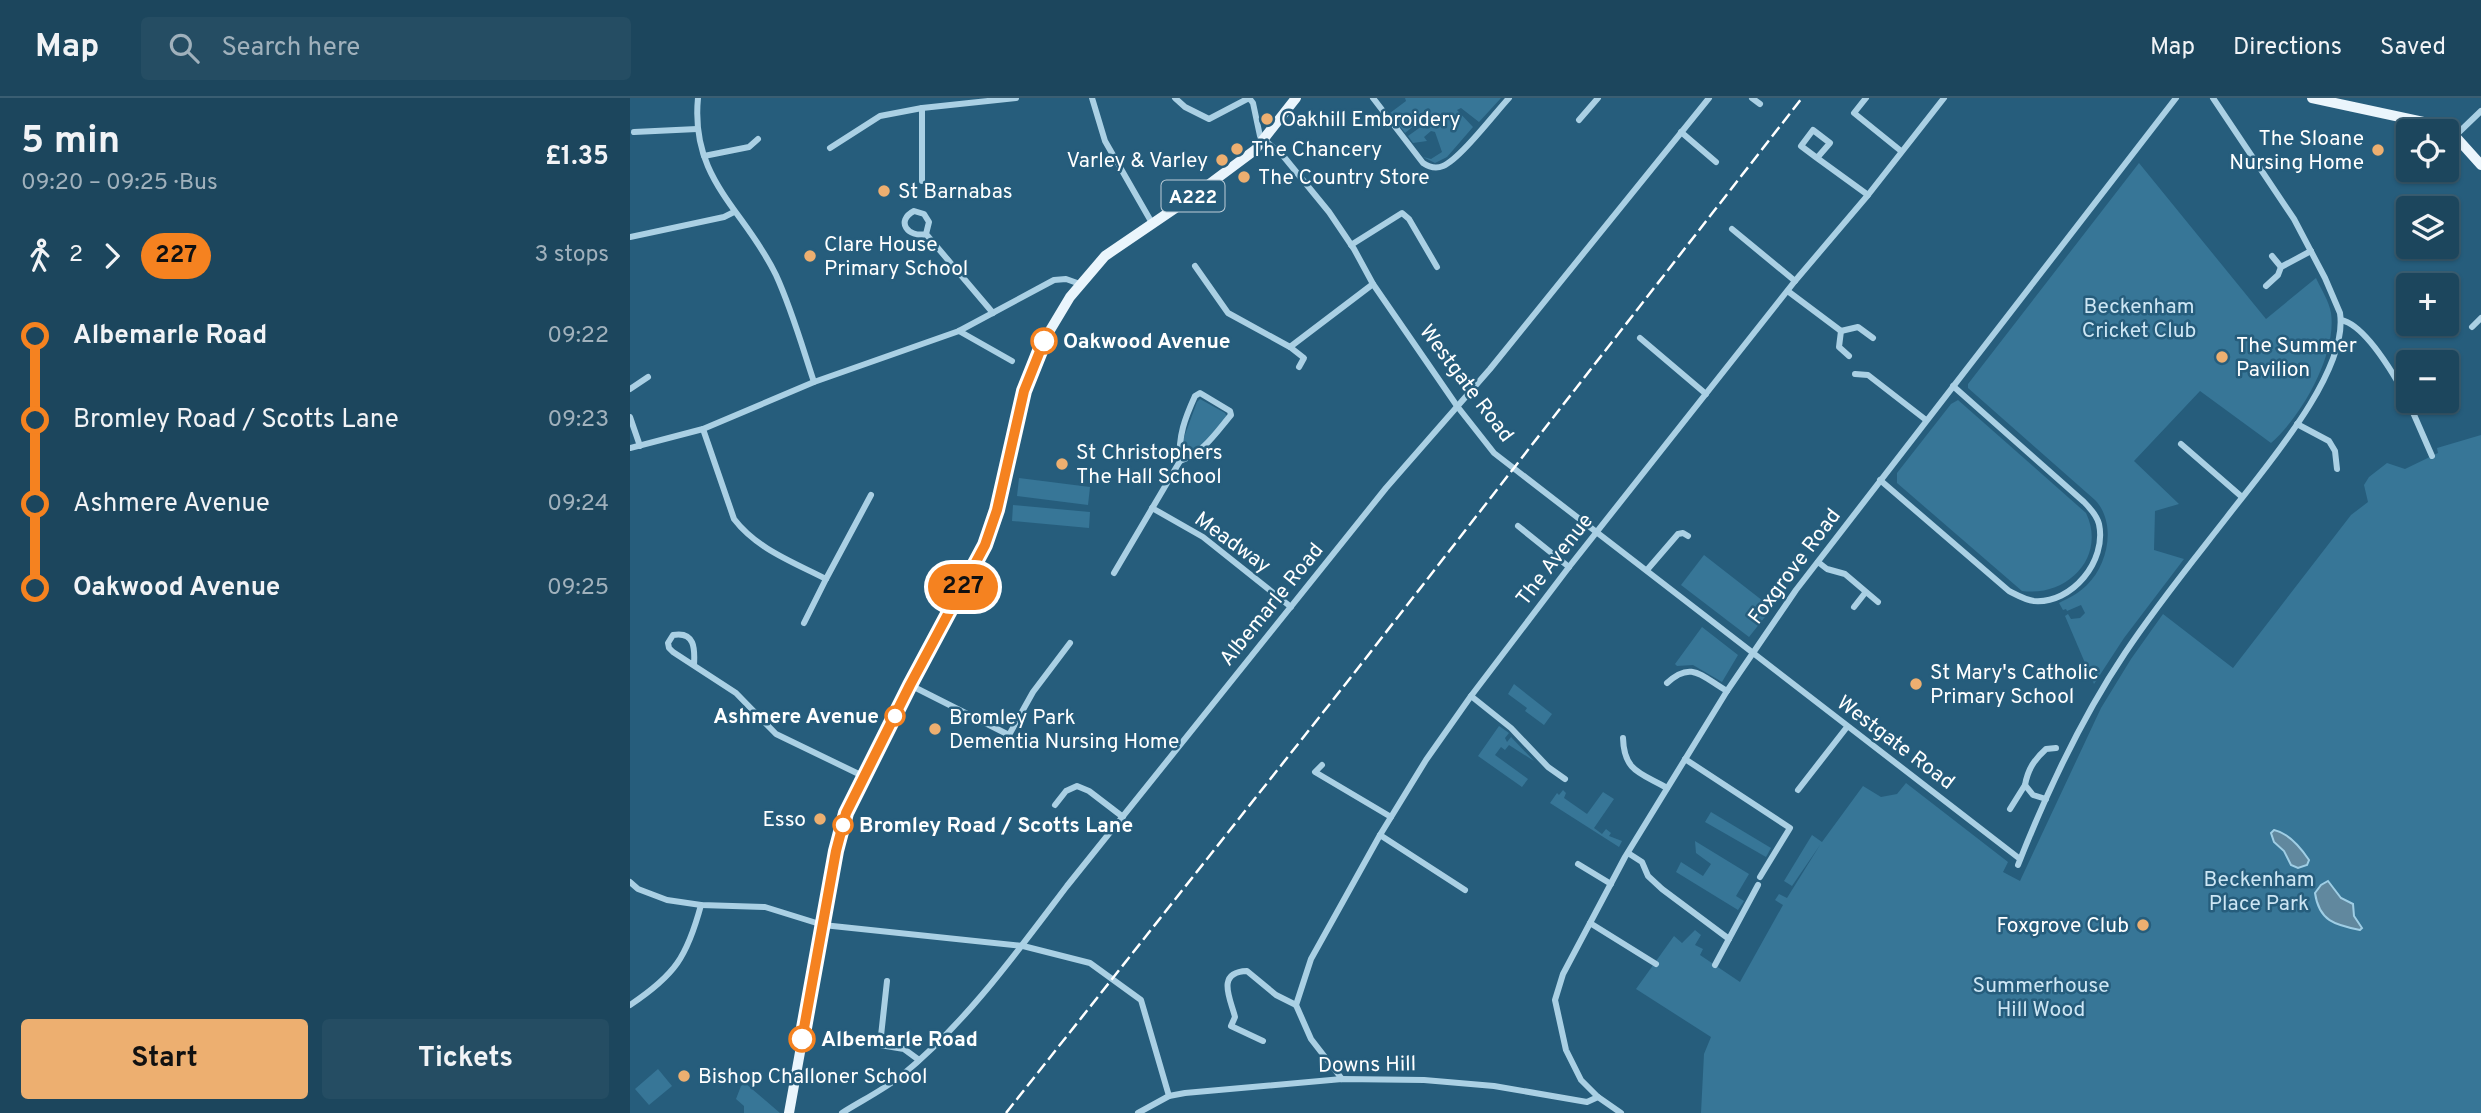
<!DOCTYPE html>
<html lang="en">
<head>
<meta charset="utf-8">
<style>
  body { margin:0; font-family:Overpass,sans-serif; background:#254d63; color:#f1f3f6; height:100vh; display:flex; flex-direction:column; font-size:26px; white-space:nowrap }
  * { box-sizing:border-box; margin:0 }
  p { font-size:23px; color:#a0b1bc }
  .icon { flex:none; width:38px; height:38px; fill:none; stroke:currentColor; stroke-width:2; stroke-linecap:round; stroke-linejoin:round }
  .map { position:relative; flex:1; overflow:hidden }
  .sheet { display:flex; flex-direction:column; background:#1c465d; width:630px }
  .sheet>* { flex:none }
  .badge { padding:0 14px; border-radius:23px; font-size:24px; line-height:46px }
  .fabs { position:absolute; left:1766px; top:21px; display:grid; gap:14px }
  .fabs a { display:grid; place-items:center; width:63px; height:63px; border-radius:7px; background:#1c465d; box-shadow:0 2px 5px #0004,0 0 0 2px #3a5e72; font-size:35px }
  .map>.badge { position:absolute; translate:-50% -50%; box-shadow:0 0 0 4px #fff }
  .legs { display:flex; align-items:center; gap:10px; height:77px; padding:0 21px; font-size:23px }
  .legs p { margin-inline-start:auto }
  .headline { display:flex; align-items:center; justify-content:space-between; height:119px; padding:0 21px }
  h1 { font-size:38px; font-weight:700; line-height:52px }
  .button { display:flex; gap:14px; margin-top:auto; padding:14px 21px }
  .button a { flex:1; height:80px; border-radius:7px; background:#edaf70; color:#111; font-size:28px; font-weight:700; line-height:80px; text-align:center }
  .button a+a { background:#254d63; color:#f1f3f6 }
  ul { padding:0 21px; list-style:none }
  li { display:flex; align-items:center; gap:24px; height:84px; font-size:26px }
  li i { display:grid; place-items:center; width:10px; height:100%; margin:0 9px; background:currentColor }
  li i::after { content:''; width:18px; height:18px; margin:-9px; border:5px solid; border-radius:50%; background:#1c465d }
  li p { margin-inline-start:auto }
  li:first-child i { background:linear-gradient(#0000 50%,currentColor 0) }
  li:last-child i { background:linear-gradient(currentColor 50%,#0000 0) }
  header { display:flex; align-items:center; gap:42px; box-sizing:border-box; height:98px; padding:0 35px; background:#1c465d; border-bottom:2px solid #3a5e72 }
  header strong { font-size:33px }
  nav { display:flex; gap:38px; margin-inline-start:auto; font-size:24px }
  .search { width:490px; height:63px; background:#254d63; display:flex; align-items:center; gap:18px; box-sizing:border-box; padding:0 24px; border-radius:7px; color:#a0b1bc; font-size:26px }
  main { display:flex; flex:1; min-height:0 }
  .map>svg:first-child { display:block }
  .green { fill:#377697 }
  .water { fill:#61889e; stroke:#9fcee5; stroke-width:2 }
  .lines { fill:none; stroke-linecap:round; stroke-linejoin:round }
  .minor { stroke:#aad0e4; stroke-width:6 }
  .primary { stroke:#eaf5fc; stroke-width:10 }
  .rail { stroke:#fff; stroke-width:2.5; stroke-dasharray:12 5; stroke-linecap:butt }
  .line-1-casing { stroke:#fff; stroke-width:16 }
  .line-1 { stroke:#f58220; stroke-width:10 }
  .poi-dot { fill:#edaf70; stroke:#265d7c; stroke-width:2.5 }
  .stop-1-dot { fill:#fff; stroke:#f58220; stroke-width:3.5 }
  .labels { text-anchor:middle; stroke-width:5; stroke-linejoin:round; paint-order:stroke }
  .shield { fill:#265d7c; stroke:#beced8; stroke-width:2 }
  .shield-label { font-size:19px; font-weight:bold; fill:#fff }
  .poi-label { font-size:21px; fill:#fff; stroke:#265d7c; text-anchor:start }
  .park-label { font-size:21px; fill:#cde6f4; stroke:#265d7c }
  .stop-label { font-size:21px; font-weight:bold; fill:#fff; stroke:#265d7c; text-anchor:start }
  .street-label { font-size:21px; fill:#fff; stroke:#265d7c }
</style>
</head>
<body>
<header>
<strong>Map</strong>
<div class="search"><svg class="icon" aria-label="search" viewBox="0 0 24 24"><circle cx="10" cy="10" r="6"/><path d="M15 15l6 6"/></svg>Search here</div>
<nav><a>Map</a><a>Directions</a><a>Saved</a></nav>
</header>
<main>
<section class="sheet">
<div class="headline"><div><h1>5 min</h1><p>09:20 – 09:25 · Bus</p></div><b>£1.35</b></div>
<div class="legs"><svg class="icon" aria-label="walk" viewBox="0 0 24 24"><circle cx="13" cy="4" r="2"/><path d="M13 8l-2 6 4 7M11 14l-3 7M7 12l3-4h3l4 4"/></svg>2<svg class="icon" aria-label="forward" viewBox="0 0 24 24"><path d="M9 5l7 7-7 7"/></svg><b class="badge" style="background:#f58220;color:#111">227</b><p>3 stops</p></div>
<ul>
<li><i style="color:#f58220"></i><b>Albemarle Road</b><p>09:22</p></li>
<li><i style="color:#f58220"></i><span>Bromley Road / Scotts Lane</span><p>09:23</p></li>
<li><i style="color:#f58220"></i><span>Ashmere Avenue</span><p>09:24</p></li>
<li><i style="color:#f58220"></i><b>Oakwood Avenue</b><p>09:25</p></li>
</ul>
<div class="button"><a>Start</a><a>Tickets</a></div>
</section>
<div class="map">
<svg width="1851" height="1015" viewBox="0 0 1851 1015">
  <rect width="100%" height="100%" fill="#265d7c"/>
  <g class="green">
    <polygon points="775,0 871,0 849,24 831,10 827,12 843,29 817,59 805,65 793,59 801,61 812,54 805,34 801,33 794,39 797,43 783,45 778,38 799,23 796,18 775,35 760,15 776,3"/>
    <path d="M1509,65L1636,221L1686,180C1691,191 1699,203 1701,215C1707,257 1671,319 1641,345L1570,293L1504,363L1549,406L1525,413L1524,452L1554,461L1494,540L1464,586L1435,518L1438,516L1441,521L1450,520L1455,515L1451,507L1437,513L1436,511L1433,512L1429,505C1439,500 1449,495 1457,487C1478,467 1487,425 1465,402L1338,290V286Z"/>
    <polygon points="570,301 595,315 597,319 569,351 562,353 555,349 553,342 567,304"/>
    <path d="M1328,302L1456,415C1477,459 1437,499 1392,493L1267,385V375L1321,306Z"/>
    <polygon points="1851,337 1851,1015 1071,1015 1074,956 1081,939 1006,891 1044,838 1052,845 1065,832 1071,837 1065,847 1073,851 1070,857 1110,884 1153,807 1145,802 1149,796 1157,800 1190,747 1162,788 1154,783 1182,737 1192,744 1233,688 1251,699 1267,696 1276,685 1378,764 1373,774 1390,783 1471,610 1501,561 1533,516 1603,570 1721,417 1738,404 1734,387 1739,379 1757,365 1775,371 1808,355 1807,350"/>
    <polygon points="389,380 460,389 458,407 387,398"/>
    <polygon points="383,407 460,414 459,430 382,423"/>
    <polygon points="1074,457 1142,510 1119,539 1051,487"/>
    <polygon points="1072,529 1108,557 1092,584 1063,567 1047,568 1045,566"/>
    <polygon points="884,586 922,616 914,627 895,613 897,610 878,596"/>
    <polygon points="869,628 879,635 875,640 877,644 881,639 904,663 879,647 875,652 871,649 865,657 898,681 892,689 848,658"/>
    <polygon points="933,692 936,695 934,700 957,716 973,694 984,701 964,730 972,736 976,731 981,735 979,738 992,743 989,749 920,705 927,695 929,697"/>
    <polygon points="1081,714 1141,750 1136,759 1075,724"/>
    <polygon points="1065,743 1119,776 1106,798 1114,803 1108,812 1046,774 1051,764 1073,778 1081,766 1066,755"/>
    <polygon points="28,971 42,988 19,1007 5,991"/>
    <polygon points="115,985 150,1015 114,1015 114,1008 106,1001 111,988"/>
  </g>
  <g class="water">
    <path d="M1644,732C1658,735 1671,750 1679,762L1677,767L1668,770L1661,767L1654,753L1644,744L1641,735Z"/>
    <path d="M1698,783L1711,800L1723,806L1724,818L1732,830L1730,832C1705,827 1689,823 1685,795L1691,787Z"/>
  </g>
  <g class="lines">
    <g class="minor">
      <path d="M68,0C60,82 115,112 146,177C162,212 172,248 184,284"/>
      <polyline points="462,0 475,43 522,125"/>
      <polyline points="545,0 555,9 579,21 619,0"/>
      <polyline points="619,0 623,5 630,38 654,59 699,114 724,151 743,186 827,308 864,355 1390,761"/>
      <path d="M743,0L793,65C799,69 806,71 813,68C830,61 865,15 879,0"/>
      <polyline points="1122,0 1130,6"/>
      <polyline points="1236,0 1224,15 1271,53"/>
      <polyline points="949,22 968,0"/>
      <polyline points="4,34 67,31"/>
      <polyline points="1051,34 1086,64"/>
      <polyline points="1825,38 1851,13"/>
      <polyline points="200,50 250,18 292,10 386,0"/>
      <polyline points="74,58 119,49 128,41"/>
      <polyline points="1187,60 1171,48 1183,32 1200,45 1187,60 1238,97"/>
      <polyline points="292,83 292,10"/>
      <polyline points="1102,131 1165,183"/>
      <path d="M296,136L299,124L294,116L284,113C265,123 278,140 296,136L363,215"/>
      <polyline points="0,139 94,119 104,114"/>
      <polyline points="721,147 772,115 779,121 807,169"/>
      <polyline points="1642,158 1651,169"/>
      <polyline points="565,168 598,215 660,249 743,186"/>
      <polyline points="1636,188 1648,177 1651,169 1681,153"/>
      <polyline points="1159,194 1211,233"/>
      <path d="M1711,222C1736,227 1766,280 1778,302"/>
      <polyline points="1842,229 1851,220"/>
      <polyline points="329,233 382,263"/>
      <polyline points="1211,233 1228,229 1243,240"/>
      <polyline points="1211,233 1209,249 1219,258"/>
      <polyline points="1010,240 1076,296"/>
      <polyline points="660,249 674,260 669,269"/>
      <polyline points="1225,276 1238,277 1296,322"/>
      <polyline points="0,291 18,279"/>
      <path d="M570,295L600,313L601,317C585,336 574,354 550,363C548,338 555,320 565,298Z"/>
      <polyline points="1778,303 1802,358"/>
      <polyline points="0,319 10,348"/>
      <polyline points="1667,326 1699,343 1705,353 1707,371"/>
      <path d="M73,331L104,421C127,451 163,464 196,481L241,397"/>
      <polyline points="1551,346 1612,399"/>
      <polyline points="0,350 73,331 184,284 329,233 424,182 436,181 450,186"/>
      <path d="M1250,382L1379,493C1387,497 1395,502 1404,503C1442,506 1477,463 1469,426C1467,418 1460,410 1454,404L1323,288"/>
      <polyline points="522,410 573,439 661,509"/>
      <polyline points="888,428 939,469"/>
      <polyline points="1188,464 1197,471 1215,476 1248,504"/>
      <polyline points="1017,472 1048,436 1053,435 1058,438"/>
      <polyline points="484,475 550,363"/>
      <polyline points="1224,509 1235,495"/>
      <polyline points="174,525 196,481"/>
      <path d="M64,567C65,551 65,533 43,537L38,545L39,550L43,554L106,595L146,636L235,679"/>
      <path d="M1037,585C1062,562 1072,579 1097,593"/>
      <polyline points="280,587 379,637 403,594 440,545"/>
      <polyline points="841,598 881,630 918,669 935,681"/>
      <path d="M993,640C994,674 1011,675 1037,690"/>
      <polyline points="1055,661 1160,730 1130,779"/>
      <polyline points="692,667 685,674 761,719"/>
      <path d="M1395,687C1398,671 1404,662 1416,651L1426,650"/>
      <polyline points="1168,692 1217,629"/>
      <polyline points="425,707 436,693 447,688 459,693 493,719"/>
      <polyline points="1380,711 1395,687 1403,697 1416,701"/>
      <polyline points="750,737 835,792"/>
      <polyline points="998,755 1012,764 1018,778 1032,791 1099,841"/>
      <polyline points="948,766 981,786"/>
      <path d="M1388,767C1416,696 1452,619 1495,555C1526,508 1562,464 1597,419C1632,373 1719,275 1710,215L1695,180L1664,121L1583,0"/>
      <polyline points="0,784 8,791 37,802 71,807 135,809 193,827 393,848 460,865 511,902 539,998"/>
      <polyline points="960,825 1026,866"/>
      <polyline points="1085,867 1128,787"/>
      <polyline points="257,883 250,947 274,951 289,962"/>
      <path d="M0,907C45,877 57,859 71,807"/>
      <path d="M633,943L601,928L605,919C601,902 585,874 617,873L646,897L666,907"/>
      <polyline points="712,981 681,941 666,907 681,861 750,737 796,662 841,598 939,469 1165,183 1238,97 1314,0"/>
      <path d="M212,1015C231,1003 253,992 271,978C336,925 387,854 437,788L756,390L860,271L1079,0"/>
      <polyline points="508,1015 539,998 555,995 712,981 794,982 864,988 957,1004 968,999"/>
      <polyline points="991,1015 968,999 951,982 936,952 925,902 933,876 995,759 1097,593 1166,492 1546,0"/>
    </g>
    <g class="primary">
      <polyline points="1682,0 1798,25 1815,33"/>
      <polyline points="1816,34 1825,38 1851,67"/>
      <polyline points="159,1015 205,761 216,715 280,587 355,447 367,412 394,293 413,244 440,199 475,158 566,96 625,52 666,0"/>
    </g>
    <polyline class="rail" points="376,1015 725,574 1172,0"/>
  </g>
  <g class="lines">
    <g class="line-1-casing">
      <polyline id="line-1" points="172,941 206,753 216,715 280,587 355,447 367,412 394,293 414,243"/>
    </g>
    <use href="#line-1" class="line-1"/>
  </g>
  <g class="poi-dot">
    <circle cx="637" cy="21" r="7"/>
    <circle cx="607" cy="51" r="7"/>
    <circle cx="1748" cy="52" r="7"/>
    <circle cx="592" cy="62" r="7"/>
    <circle cx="614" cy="79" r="7"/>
    <circle cx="254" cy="93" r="7"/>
    <circle cx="180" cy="158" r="7"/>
    <circle cx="1592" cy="259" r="7"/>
    <circle cx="432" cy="366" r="7"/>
    <circle cx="1286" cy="586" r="7"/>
    <circle cx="305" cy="631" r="7"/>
    <circle cx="190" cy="721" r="7"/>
    <circle cx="1513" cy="827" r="7"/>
    <circle cx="54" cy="978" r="7"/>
  </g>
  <g class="stop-1-dot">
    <circle cx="414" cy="243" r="12"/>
    <circle cx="265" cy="618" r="9"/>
    <circle cx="213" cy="727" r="9"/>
    <circle cx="172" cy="941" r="12"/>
  </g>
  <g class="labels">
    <rect class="shield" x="531.5" y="82.5" width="63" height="31" rx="5"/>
    <g class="shield-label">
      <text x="563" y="105">A222</text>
    </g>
    <g class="poi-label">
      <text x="651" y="28">Oakhill Embroidery</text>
      <text x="1734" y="47" text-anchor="end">The Sloane<tspan x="1734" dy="24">Nursing Home</tspan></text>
      <text x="621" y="58">The Chancery</text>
      <text x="578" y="69" text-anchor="end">Varley &amp; Varley</text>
      <text x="628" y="86">The Country Store</text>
      <text x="268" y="100">St Barnabas</text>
      <text x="194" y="153">Clare House<tspan x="194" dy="24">Primary School</tspan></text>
      <text x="1606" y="254">The Summer<tspan x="1606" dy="24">Pavilion</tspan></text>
      <text x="446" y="361">St Christophers<tspan x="446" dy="24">The Hall School</tspan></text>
      <text x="1300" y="581">St Mary's Catholic<tspan x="1300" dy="24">Primary School</tspan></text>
      <text x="319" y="626">Bromley Park<tspan x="319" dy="24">Dementia Nursing Home</tspan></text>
      <text x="176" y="728" text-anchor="end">Esso</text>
      <text x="1499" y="834" text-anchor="end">Foxgrove Club</text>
      <text x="68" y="985">Bishop Challoner School</text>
    </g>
    <g class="park-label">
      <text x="1509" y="215">Beckenham<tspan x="1509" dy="24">Cricket Club</tspan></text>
      <text x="1629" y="788">Beckenham<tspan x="1629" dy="24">Place Park</tspan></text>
      <text x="1411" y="894">Summerhouse<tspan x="1411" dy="24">Hill Wood</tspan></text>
    </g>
    <g class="stop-label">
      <text x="433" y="250">Oakwood Avenue</text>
      <text x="249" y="625" text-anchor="end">Ashmere Avenue</text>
      <text x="229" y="734">Bromley Road / Scotts Lane</text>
      <text x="191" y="948">Albemarle Road</text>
    </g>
    <g class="street-label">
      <text transform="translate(837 285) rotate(53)" y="7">Westgate Road</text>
      <text transform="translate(603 444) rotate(36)" y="7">Meadway</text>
      <text transform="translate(924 461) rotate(-52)" y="7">The Avenue</text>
      <text transform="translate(1164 468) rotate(-53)" y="7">Foxgrove Road</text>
      <text transform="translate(641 506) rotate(-51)" y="7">Albemarle Road</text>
      <text transform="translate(1266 644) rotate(37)" y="7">Westgate Road</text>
      <text transform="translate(737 966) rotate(-1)" y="7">Downs Hill</text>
    </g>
  </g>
</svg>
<div class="fabs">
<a><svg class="icon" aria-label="locate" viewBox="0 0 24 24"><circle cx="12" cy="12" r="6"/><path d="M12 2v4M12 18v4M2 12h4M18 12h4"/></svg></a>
<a><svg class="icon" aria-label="layers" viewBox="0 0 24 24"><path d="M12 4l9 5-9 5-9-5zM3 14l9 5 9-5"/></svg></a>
<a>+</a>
<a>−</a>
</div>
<b class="badge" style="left:333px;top:489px;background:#f58220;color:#111">227</b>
</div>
</main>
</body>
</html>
